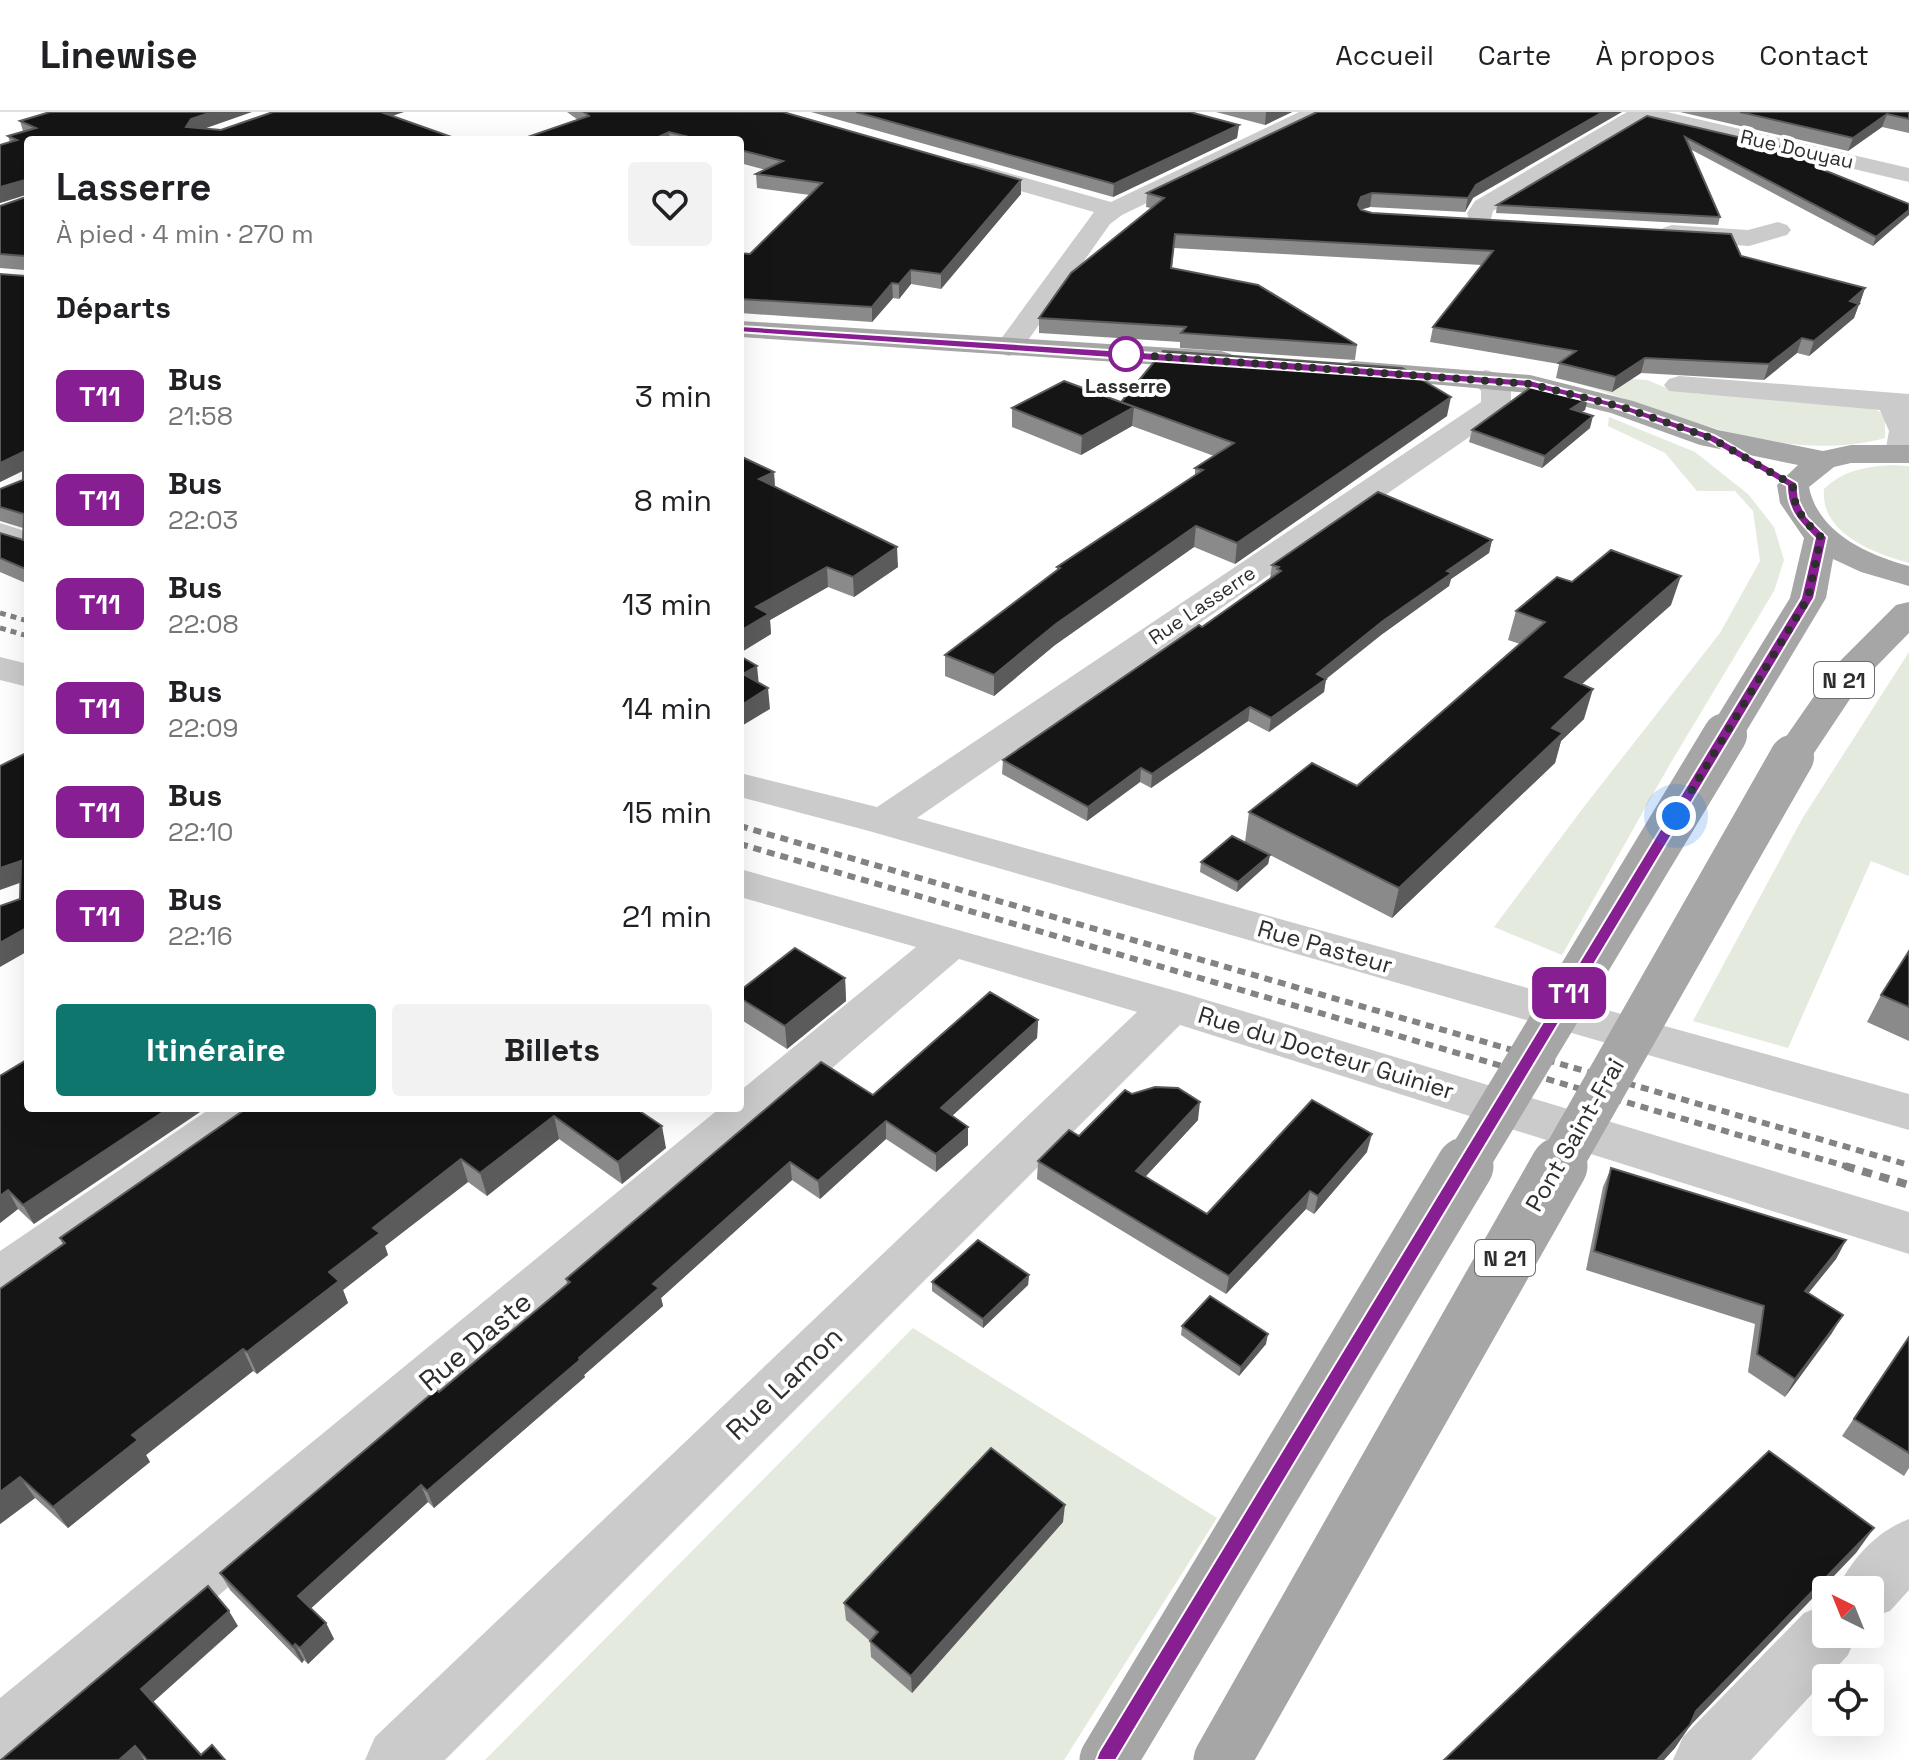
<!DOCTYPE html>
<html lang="fr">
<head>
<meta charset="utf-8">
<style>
  body { margin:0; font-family:"Space Grotesk",sans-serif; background:#f2f2f2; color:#202124; height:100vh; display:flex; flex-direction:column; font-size:30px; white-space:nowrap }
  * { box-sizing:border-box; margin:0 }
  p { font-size:26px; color:#757577 }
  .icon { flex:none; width:44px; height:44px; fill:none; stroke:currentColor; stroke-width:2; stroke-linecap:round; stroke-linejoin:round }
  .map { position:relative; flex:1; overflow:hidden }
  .details { position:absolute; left:24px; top:24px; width:720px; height:976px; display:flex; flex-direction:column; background:#fff; border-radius:8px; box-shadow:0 8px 32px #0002 }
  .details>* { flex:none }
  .badge { padding:0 16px; border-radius:12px; font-size:28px; line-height:52px }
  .needle { width:52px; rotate:317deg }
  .controls { position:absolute; left:1812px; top:1464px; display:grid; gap:16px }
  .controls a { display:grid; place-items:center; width:72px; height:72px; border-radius:8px; background:#fff; box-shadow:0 8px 32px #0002; font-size:40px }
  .you { position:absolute; width:40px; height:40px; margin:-20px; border:6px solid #fff; border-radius:50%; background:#1a73e8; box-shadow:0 0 0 12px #1a73e833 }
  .map>.badge { position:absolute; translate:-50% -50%; box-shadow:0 0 0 4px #fff }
  h2 { padding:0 32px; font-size:30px; line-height:72px }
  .round { display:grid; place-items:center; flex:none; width:84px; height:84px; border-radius:8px; background:#f2f2f2 }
  .head { display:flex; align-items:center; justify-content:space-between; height:136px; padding:0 32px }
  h1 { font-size:38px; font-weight:700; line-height:60px }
  .cta { display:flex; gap:16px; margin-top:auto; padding:16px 32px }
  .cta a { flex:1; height:92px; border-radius:8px; background:#0f766e; color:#fff; font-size:32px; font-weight:700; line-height:92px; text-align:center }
  .cta a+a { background:#f2f2f2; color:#202124 }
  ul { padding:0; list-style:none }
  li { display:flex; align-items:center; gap:24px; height:104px; padding:0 32px }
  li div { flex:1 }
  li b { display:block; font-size:30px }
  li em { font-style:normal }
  li .badge { min-width:88px; font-weight:700; text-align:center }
  header { display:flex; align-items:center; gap:48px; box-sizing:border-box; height:112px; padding:0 40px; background:#fff; border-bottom:2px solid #e0e0e0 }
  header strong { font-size:38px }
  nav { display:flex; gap:44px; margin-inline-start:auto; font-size:28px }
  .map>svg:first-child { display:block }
  .green { fill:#e4eade }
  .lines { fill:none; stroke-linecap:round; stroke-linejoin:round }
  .minor { fill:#cbcbcb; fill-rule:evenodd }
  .major { fill:#a6a6a6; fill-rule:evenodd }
  .rail-far2 { stroke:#838383; stroke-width:5; stroke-dasharray:6 5; stroke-linecap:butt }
  .rail-far1 { stroke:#838383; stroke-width:6; stroke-dasharray:8 6; stroke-linecap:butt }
  .rail { stroke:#838383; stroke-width:8; stroke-dasharray:10 8; stroke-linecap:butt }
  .major-bridge-far1 { stroke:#a6a6a6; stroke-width:44 }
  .major-bridge { stroke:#a6a6a6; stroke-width:57 }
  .wall { fill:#8a8a8a }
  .shaded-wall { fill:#5b5b5b }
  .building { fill:#151515; stroke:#5b5b5b; stroke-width:2 }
  .line { fill:#871e91; stroke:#fff; stroke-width:2 }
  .walk { stroke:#2e2e2e; stroke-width:8; stroke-dasharray:0 14.4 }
  .stop-dot { fill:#fff; stroke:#871e91; stroke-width:4 }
  .labels { text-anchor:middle; stroke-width:8; stroke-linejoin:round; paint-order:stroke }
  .far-street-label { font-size:20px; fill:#2e2e2e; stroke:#fff }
  .far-stop-label { font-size:20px; font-weight:bold; fill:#2e2e2e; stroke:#fff }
  .shield { fill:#fff; stroke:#6d6d6d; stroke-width:2 }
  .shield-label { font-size:22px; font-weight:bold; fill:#2e2e2e }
  .street-label { font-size:24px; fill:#2e2e2e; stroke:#fff }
  .near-street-label { font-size:28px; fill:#2e2e2e; stroke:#fff }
</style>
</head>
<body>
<header>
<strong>Linewise</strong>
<nav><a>Accueil</a><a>Carte</a><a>À propos</a><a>Contact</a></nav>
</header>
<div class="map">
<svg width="1909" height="1648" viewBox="0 0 1909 1648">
  <rect width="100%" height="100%" fill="#fff"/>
  <g class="green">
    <path d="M1571,263L1647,268L1664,275L1699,282L1749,281L1863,292L1885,302V326C1783,354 1671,300 1574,270Z"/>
    <polygon points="1609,305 1695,340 1748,382 1774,415 1784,448 1774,479 1670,652 1562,843 1494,815 1583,696 1720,521 1760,449 1753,399 1735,379 1697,379 1665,341 1608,314"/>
    <path d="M1891,353L1909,354V451C1873,441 1820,421 1824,377C1844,358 1864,355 1891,353Z"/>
    <polygon points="1909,540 1909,764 1871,749 1788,936 1693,909 1802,707"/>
    <polygon points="913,1216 1217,1406 1064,1648 485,1648"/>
  </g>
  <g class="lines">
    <g class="minor">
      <polygon points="1299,0 1328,0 1325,5 1122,103 1110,112 1019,241 1009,244 999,241 995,235 1094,100 957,61 953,56 957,51 973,51 1111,90"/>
      <polygon points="1627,0 1667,0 1909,56 1909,70 1645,8 1493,99 1489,115 1471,115 1467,101 1475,89"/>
      <polygon points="1778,110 1787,113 1791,118 1787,123 1749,134 1672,129 1663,126 1659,121 1663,116 1672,113 1748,118"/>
      <polygon points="1486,258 1496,261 1511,277 1511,293 1507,299 917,706 1909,982 1909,1018 869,719 740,685 740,661 877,695 1481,290 1481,279 1471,267 1476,261"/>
      <polygon points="1679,264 1909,282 1909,348 1890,348 1885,341 1889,319 1880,298 1669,279 1664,273 1669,267"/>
      <polygon points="0,411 28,420 28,442 0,433"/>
      <polygon points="0,545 28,552 28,575 0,568"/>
      <polygon points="740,757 1180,880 1909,1100 1909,1142 1180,913 445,1648 365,1648 375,1625 1137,900 959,847 27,1648 0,1648 0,1586 720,996 740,996 740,979 916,835 740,785"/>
      <polygon points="211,996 271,996 264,1009 19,1182 0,1189 0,1139"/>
      <path d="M1909,1407V1478L1890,1499L1870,1506V1478H1837C1851,1447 1877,1419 1909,1407Z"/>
      <polygon points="1826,1492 1826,1522 1857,1522 1848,1543 1751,1648 1673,1648 1683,1625 1804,1501"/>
    </g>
    <g class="major">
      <polygon points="740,209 1221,239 1231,242 1235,248 1231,254 1221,257 740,225"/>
      <path d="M1353,249L1530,263L1633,289L1718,318L1823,339L1851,333H1909V351H1851L1834,355L1809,375C1818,421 1868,443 1909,454V474L1861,460L1833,447L1826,486L1744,623L1739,631L1725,635L1711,631L1706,623L1790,486L1804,426L1780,391L1777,373L1798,353L1700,333L1611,301L1530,281L1343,264L1339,258L1343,252Z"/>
      <polygon points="1909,490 1909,521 1862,569 1806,653 1792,657 1778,653 1772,645 1835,554 1896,493"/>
    </g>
    <g class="rail-far2">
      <polyline points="0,501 28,509"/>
      <polyline points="0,516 28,524"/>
    </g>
    <g class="rail-far1">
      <polyline points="740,714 1909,1053"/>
      <polyline points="740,732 1852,1056"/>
    </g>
    <polyline class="rail" points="1845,1054 1909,1073"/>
    <g class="major-bridge-far1">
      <polyline points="1464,1056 1725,623"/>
      <polyline points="1558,1056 1792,645"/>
    </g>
    <g class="major-bridge">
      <polyline points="1108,1648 1465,1054"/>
      <polyline points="1222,1648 1559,1054"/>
    </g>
  </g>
  <g class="wall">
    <polygon points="567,0 783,0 1021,82 941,177 911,172 899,187 893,186 872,210 740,201 740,141 750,142 810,83 757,76 756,62 766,58 740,51 740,28 519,28 578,8"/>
    <polygon points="811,0 1190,0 1239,13 1237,26 1113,85"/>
    <polygon points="1216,0 1292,0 1265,13"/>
    <polygon points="1317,0 1473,86 1465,100 1370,95 1361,98 1372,101 1741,144 1865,176 1854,206 1809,244 1797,241 1764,268 1641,261 1612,280 1556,266 1559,252 1430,230 1433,215 1482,153 1174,136 1172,156 1357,233 1355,248 1180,236 1180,230 1039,221 1039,206 1151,96 1146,95 1147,81"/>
    <polygon points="1680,0 1909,0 1909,21 1882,15 1848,39"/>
    <polygon points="392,4 460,28 28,28 28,472 0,460 0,421 23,428 23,416 0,409 0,377 23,368 23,359 0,370 0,162 25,164 25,158 0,156 0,94 26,85 26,83 0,91 0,33 10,30 8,24 23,19 20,9 221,18"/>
    <polygon points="1647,4 1829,46 1827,54 1822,57 1909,92 1873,134 1690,37 1720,105 1718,113 1496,101 1497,93"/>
    <polygon points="1588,286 1585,298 1581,300 1590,316 1542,356 1469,330 1472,318"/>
    <polygon points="1121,290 1447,304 1235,452 1194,435 1055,533 994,584 945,564 945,543 1057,459 1057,455 1195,364 1195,356 1214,344 1132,314 1081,343 1012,315 1012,296"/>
    <polygon points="740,344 774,360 775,375 898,455 854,485 828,475 770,508 771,522 740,541"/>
    <polygon points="1492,428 1489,441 1451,467 1449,474 1381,523 1326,567 1324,580 1269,620 1248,609 1151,676 1140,670 1087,709 1002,662 1003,648 1202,515 1270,466 1272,453"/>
    <polygon points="1572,470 1671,493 1582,572 1584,607 1561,629 1555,651 1392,806 1270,743 1268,752 1237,780 1200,760 1201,750 1245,730 1249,700 1357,674 1520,532 1508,528 1516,499"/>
    <polygon points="1909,839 1909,929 1867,910 1881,883"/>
    <polygon points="845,866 846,889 787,937 740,907 740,876 742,877"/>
    <polygon points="1038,908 1037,926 952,1004 968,1033 936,1060 886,1027 820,1087 792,1068 661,1186 663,1194 584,1263 585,1265 434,1396 428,1390 311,1496 326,1511 334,1527 308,1552 304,1548 302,1551 230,1478 220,1461 567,1172 566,1167 873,983"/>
    <polygon points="28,947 34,1112 18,1097 0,1111"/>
    <polygon points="1132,982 1198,1008 1145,1065 1207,1102 1367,1040 1314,1102 1306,1097 1226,1182 1037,1067 1038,1049 1079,1024"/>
    <polygon points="635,996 666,1036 622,1072 559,1027 487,1084 468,1070 385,1134 388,1143 343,1178 348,1191 257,1262 253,1259 146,1343 150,1350 68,1416 35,1386 0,1412 0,1177 63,1133 60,1126 258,999"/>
    <polygon points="1611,1056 1846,1128 1836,1147 1808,1181 1832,1221 1785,1285 1748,1260 1755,1212 1586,1158 1603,1075"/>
    <polygon points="1029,1163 1028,1173 983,1216 932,1179 932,1170"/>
    <polygon points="1182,1214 1266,1232 1239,1264 1181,1223"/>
    <polygon points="1909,1225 1909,1356 1904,1364 1842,1324"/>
    <polygon points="1063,1410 912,1581 871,1545 870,1529 846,1508 844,1491"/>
  </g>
  <g class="shaded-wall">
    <polygon points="212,0 252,0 195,20 186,15 191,7"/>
    <polygon points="373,0 404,0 375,10"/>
    <polygon points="1266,0 1292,0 1265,13"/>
    <polygon points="1603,0 1622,0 1473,86 1465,100 1468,86 1476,73"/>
    <polygon points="1887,2 1882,15 1848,39 1853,26"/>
    <polygon points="1239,13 1237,26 1113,85 1114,72"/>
    <polygon points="669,20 670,28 652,28"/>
    <polygon points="1829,46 1827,54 1814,63 1816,55"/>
    <polygon points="25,68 28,82 0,91 0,75"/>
    <polygon points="1021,68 1021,82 941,177 941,162"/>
    <polygon points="1372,81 1370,95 1358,98 1358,93 1361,85"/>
    <polygon points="1909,98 1909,103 1873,134 1876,125"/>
    <polygon points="911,158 911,172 899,187 899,172"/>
    <polygon points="892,171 893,186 872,210 872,195"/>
    <polygon points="1865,176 1860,191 1845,204 1850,189"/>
    <polygon points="1859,192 1854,206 1809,244 1814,229"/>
    <polygon points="1802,226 1797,241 1764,268 1769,252"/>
    <polygon points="1645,246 1641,261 1612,280 1616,265"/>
    <polygon points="1451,285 1447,304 1235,452 1237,431"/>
    <polygon points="1588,286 1585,298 1568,309 1571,297"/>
    <polygon points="1134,295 1132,314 1081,343 1082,324"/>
    <polygon points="1593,304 1590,316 1542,356 1545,344"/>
    <polygon points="23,340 28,356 0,370 0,351"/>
    <polygon points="774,360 775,379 759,367"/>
    <polygon points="1196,414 1194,435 1055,533 994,584 994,563 1056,512"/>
    <polygon points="1492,428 1489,441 1451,467 1449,474 1381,523 1326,567 1324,580 1269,620 1271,606 1317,562 1447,459"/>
    <polygon points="897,435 898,455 854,485 853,465"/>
    <polygon points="827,455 828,475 770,508 771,522 740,541 740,519 756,495"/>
    <polygon points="1681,464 1671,493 1556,595 1565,565"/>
    <polygon points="757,554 759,574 743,562"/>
    <polygon points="768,576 770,597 740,615 740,594"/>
    <polygon points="1593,577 1584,607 1561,629 1555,651 1392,806 1399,776 1552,616"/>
    <polygon points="1250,595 1248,609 1151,676 1152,662"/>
    <polygon points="1141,656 1140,670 1087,709 1088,695"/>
    <polygon points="1270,743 1268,752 1237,780 1238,770"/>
    <polygon points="21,749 28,768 0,778 0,756"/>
    <polygon points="28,815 28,839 0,855 0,831"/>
    <polygon points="845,866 846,889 787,937 785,914"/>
    <polygon points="1038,908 1037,926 941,1014 941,996"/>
    <polygon points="1200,990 1198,1008 1134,1077 1136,1059"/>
    <polygon points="169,996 206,996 34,1112 23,1093"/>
    <polygon points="554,1004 559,1027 487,1084 480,1061"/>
    <polygon points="886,1009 886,1027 820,1087 818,1069"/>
    <polygon points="662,1014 666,1036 622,1072 618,1050"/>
    <polygon points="968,1015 968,1033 936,1060 936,1042"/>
    <polygon points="1372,1022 1367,1040 1314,1102 1318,1084"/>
    <polygon points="461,1047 468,1070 385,1134 388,1143 343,1178 348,1191 257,1262 247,1240 329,1160 373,1116"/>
    <polygon points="790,1050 792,1068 661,1186 663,1194 584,1263 585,1265 434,1396 427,1379 579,1246 653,1172"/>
    <polygon points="8,1078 18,1097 0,1111 0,1084"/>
    <polygon points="1310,1079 1306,1097 1226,1182 1229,1164"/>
    <polygon points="1846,1128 1836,1147 1795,1198 1805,1179"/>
    <polygon points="1029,1163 1028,1173 983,1216 983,1207"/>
    <polygon points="1843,1203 1832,1221 1785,1285 1795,1267"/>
    <polygon points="1268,1222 1266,1232 1239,1264 1241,1255"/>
    <polygon points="243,1237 253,1259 146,1343 150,1350 68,1416 53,1395 132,1323"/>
    <polygon points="20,1365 35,1386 0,1412 0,1380"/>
    <polygon points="421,1373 428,1390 307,1500 298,1484"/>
    <polygon points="1065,1393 1063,1410 912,1581 911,1564"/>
    <polygon points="1874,1416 1856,1441 1690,1614 1675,1636 1664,1648 1657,1648 1696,1599"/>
    <polygon points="229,1499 238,1514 151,1592 141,1577"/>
    <polygon points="326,1511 334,1527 308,1552 300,1536"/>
    <polygon points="295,1532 304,1548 302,1551 293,1535"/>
    <polygon points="135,1634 145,1648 119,1648"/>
  </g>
  <g class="building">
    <polygon points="50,0 212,0 191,7 186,15 221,18 273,0 381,0 460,28 28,28 28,458 0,446 0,421 23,428 24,402 0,395 0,377 23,368 23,340 0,351 0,162 25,164 25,144 0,142 0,94 26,85 25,68 0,75 0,33 17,28 8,24 36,16 20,9"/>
    <polygon points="584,0 783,0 1021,68 941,162 911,158 899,172 892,171 872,195 740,187 740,141 750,142 822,71 756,62 783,49 740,38 740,28 701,28 669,20 652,28 519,28 589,4"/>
    <polygon points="856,0 1190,0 1239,13 1114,72"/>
    <polygon points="1317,0 1603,0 1476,73 1468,86 1372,81 1361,85 1358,93 1361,98 1372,101 1731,122 1741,144 1865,176 1850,189 1859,192 1814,229 1802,226 1769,252 1645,246 1616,265 1559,251 1576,239 1433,215 1493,139 1175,122 1171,156 1258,173 1357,233 1181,221 1186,215 1039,206 1071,161 1164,86 1147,81"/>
    <polygon points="1740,0 1909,0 1909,7 1887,2 1853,26"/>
    <polygon points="1647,4 1829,46 1816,55 1909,92 1909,98 1876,125 1685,25 1720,105 1497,93"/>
    <polygon points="1163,239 1402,256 1451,285 1237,431 1196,414 1056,512 994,563 945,543 1060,456 1057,455 1203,358 1195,356 1234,331 1121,290"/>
    <polygon points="1064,269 1134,295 1082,324 1012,296"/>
    <polygon points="1534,273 1588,286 1571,297 1593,304 1545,344 1472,318"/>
    <polygon points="740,344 774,360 759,367 897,435 853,465 827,455 756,495 769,502 740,519"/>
    <polygon points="1378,380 1492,428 1447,459 1452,461 1383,509 1317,562 1326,567 1271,606 1250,595 1152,662 1141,656 1088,695 1003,648 1199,513 1202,515 1281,459 1277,457 1279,455 1272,453"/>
    <polygon points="1611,438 1681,464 1565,565 1593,577 1552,616 1563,621 1399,776 1249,700 1312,651 1357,674 1545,510 1516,499 1557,465 1572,470"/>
    <polygon points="740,544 757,554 743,562 768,576 740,594"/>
    <polygon points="28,640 28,815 0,831 0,794 20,787 21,749 0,756 0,654"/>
    <polygon points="1232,724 1270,743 1238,770 1201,750"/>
    <polygon points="795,836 845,866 785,914 740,886 740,876 742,877"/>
    <polygon points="1909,839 1909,895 1881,883"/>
    <polygon points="990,880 1038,908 941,996 968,1015 936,1042 886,1009 818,1069 790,1050 653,1172 659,1176 579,1246 580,1248 427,1379 421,1373 298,1484 326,1511 300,1536 295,1532 293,1535 220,1461 436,1278 439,1280 570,1170 566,1167 821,950 873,983"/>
    <polygon points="28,947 28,996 169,996 23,1093 8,1078 0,1084 0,964"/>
    <polygon points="1155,975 1178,976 1200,990 1136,1059 1207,1102 1312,988 1372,1022 1318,1084 1310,1079 1229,1164 1038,1049 1069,1018 1079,1024 1125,978 1132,982"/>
    <polygon points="247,996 254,996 258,999 263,996 635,996 662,1014 618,1050 554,1004 480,1061 461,1047 373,1116 380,1121 329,1160 339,1169 247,1240 243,1237 132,1323 138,1328 53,1395 20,1365 0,1380 0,1177 65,1131 60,1126"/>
    <polygon points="1611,1056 1846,1128 1805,1179 1843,1203 1795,1267 1757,1242 1764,1194 1594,1139"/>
    <polygon points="978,1128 1029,1163 983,1207 932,1170"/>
    <polygon points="1210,1184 1268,1222 1241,1255 1182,1214"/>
    <polygon points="1909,1225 1909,1341 1854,1307"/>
    <polygon points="991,1336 1065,1393 911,1564 870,1529 878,1520 844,1491"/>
    <polygon points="1769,1339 1874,1416 1696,1599 1690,1613 1657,1648 1444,1648"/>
    <polygon points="208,1474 229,1499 141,1577 201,1643 212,1633 225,1648 147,1648 135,1634 119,1648 1,1648"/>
  </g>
  <path class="line" d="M740,214L1232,246L1530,268L1625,293L1714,323L1797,371L1799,389L1807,405L1827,425L1814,486L1116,1648H1096L1099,1640L1801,486L1815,426C1799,410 1787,398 1787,374L1707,328L1618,297L1529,275L737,220Z"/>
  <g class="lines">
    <path class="walk" d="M1126,242L1530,272L1622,295L1711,326L1793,373C1793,397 1804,409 1821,425L1808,486L1676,704"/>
  </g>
  <circle class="stop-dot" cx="1126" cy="242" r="16"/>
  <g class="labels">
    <g class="far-street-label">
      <text transform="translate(1797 37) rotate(13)" y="7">Rue Douyau</text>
      <text transform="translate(1202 493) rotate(-34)" y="7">Rue Lasserre</text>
    </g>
    <g class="far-stop-label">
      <text x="1126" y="281">Lasserre</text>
    </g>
    <g class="shield">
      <rect x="1814" y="550" width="60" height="36" rx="6"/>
      <rect x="1475" y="1128" width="60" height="36" rx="6"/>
    </g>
    <g class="shield-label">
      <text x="1844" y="576">N 21</text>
      <text x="1505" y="1154">N 21</text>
    </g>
    <g class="street-label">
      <text transform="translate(1325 835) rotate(16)" y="8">Rue Pasteur</text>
      <text transform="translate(1326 941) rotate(17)" y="8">Rue du Docteur Guinier</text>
      <text transform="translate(1575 1023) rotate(-60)" y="8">Pont Saint-Frai</text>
    </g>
    <g class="near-street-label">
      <text transform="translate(475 1229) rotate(-40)" y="10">Rue Daste</text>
      <text transform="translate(784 1271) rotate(-44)" y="10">Rue Lamon</text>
    </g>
  </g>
</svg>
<div class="controls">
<a><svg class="needle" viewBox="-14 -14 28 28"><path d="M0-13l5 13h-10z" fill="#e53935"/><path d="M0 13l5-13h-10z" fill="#757577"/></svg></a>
<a><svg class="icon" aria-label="locate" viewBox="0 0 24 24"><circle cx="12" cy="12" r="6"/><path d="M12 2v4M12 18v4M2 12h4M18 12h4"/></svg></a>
</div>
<div class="you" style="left:1676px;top:704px"></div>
<b class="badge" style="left:1569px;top:881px;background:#871e91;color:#fff">T11</b>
<section class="details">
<div class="head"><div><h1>Lasserre</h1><p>À pied · 4 min · 270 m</p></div><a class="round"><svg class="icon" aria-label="heart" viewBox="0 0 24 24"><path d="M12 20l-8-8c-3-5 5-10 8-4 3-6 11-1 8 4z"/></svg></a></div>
<h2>Départs</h2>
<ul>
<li><span class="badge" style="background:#871e91;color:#fff">T11</span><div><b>Bus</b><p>21:58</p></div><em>3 min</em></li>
<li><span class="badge" style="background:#871e91;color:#fff">T11</span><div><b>Bus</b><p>22:03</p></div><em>8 min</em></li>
<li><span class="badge" style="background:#871e91;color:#fff">T11</span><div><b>Bus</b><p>22:08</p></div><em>13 min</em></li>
<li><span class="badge" style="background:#871e91;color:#fff">T11</span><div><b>Bus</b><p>22:09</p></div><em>14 min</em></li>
<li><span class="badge" style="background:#871e91;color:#fff">T11</span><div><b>Bus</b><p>22:10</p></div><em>15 min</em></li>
<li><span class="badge" style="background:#871e91;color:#fff">T11</span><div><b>Bus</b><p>22:16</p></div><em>21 min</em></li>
</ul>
<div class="cta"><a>Itinéraire</a><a>Billets</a></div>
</section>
</div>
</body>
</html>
